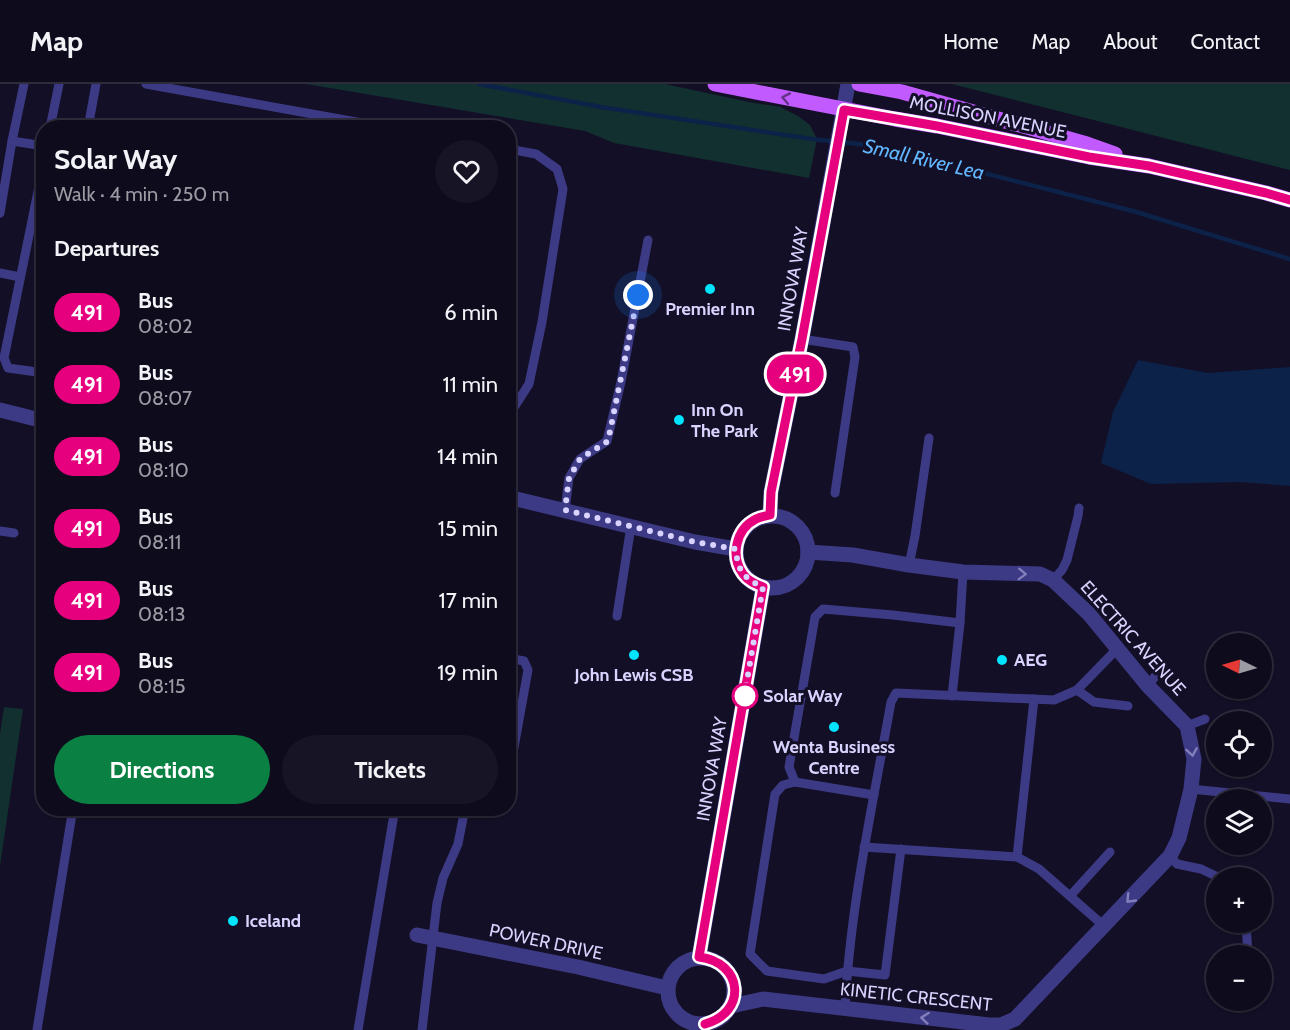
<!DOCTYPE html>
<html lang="en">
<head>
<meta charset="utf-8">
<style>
  body { margin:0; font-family:Cabin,sans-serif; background:#171425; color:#f1f3f6; height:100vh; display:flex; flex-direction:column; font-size:22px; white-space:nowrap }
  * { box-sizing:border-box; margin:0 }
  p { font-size:20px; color:#9b9ba3 }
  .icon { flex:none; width:33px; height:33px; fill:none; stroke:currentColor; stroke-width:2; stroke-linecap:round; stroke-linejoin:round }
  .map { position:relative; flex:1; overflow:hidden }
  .sheet { position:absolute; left:36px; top:36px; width:480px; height:696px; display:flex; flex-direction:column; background:#0e0b1c; border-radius:24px; box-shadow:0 2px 4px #0004,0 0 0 2px #2e2b3b }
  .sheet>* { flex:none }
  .badge { padding:0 12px; border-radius:20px; font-size:21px; line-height:39px }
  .needle { width:39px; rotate:275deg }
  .tools { position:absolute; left:1206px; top:549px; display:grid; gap:12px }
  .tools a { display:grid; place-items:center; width:66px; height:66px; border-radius:50%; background:#0e0b1c; box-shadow:0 2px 4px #0004,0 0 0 2px #2e2b3b; font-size:30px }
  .you { position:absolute; width:30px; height:30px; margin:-15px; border:4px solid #fff; border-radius:50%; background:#1a73e8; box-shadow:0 0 0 9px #1a73e833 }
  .map>.badge { position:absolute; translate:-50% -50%; box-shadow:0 0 0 3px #fff }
  h2 { padding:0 18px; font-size:22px; line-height:54px }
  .round { display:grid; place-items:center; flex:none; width:63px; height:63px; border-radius:32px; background:#171425 }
  .summary { display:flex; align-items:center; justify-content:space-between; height:102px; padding:0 18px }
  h1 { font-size:28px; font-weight:700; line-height:45px }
  .button { display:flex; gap:12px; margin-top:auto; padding:12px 18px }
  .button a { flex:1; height:69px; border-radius:36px; background:#0b8043; color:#fff; font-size:24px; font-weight:700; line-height:69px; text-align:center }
  .button a+a { background:#171425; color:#f1f3f6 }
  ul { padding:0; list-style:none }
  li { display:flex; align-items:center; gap:18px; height:72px; padding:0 18px }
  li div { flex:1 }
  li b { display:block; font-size:22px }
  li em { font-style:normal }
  li .badge { min-width:66px; font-weight:700; text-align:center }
  header { display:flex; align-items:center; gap:36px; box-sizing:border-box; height:84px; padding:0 30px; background:#0e0b1c; border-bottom:2px solid #2e2b3b }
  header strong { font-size:28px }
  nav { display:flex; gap:33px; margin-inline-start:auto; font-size:21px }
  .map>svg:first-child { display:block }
  .green { fill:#12302f }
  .water { fill:#0c2248 }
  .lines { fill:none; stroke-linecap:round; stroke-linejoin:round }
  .stream { stroke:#0c2248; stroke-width:4.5 }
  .service { stroke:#3d3a85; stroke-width:9 }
  .minor { stroke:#3d3a85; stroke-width:15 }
  .primary { stroke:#c25bff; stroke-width:15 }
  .oneway { stroke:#623188 }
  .oneway2 { stroke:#837fbc }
  .line-casing { stroke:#fff; stroke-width:14 }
  .line { stroke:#e6007e; stroke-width:9 }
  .walk { stroke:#d9d4ff; stroke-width:6; stroke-dasharray:0 10.8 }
  .poi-dot { fill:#00e5ff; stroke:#130f26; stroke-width:2 }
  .stop-dot { fill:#fff; stroke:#e6007e; stroke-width:3 }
  .labels { text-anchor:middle; stroke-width:6; stroke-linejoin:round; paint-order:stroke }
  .street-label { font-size:18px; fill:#d9d4ff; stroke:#130f26 }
  .poi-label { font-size:18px; font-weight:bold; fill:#d9d4ff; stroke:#130f26 }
  .stop-label { font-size:18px; font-weight:bold; fill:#d9d4ff; stroke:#130f26; text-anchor:start }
  .water-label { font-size:20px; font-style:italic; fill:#62b6ff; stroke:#130f26 }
</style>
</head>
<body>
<header>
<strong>Map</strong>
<nav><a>Home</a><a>Map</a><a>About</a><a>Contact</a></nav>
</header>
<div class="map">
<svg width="1290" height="946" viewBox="0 0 1290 946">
  <rect width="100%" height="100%" fill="#130f26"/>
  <g class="green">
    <polygon points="306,0 665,0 749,18 780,23 798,32 810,41 817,55 809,94 614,59 585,47"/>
    <polygon points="952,0 1290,0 1290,86"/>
    <polygon points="4,623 23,625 0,782 0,650"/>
  </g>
  <polygon class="water" points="1138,276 1208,289 1290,283 1290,402 1240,398 1151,400 1101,379 1113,328"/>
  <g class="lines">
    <polyline class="stream" points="479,0 601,23 812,55 877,62 1133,127 1290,175"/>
    <g class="service">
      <polyline points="146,0 390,44"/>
      <polyline points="50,44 59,0"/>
      <polyline points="88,44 96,0"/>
      <polyline points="12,57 44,62"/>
      <polyline points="508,65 536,70 557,85 563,105 542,238 529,300 513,325 508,329"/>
      <polyline points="0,129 12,57 24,0"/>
      <polyline points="0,189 20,193"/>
      <polyline points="802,255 853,263 855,273 835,409"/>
      <polyline points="37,288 8,284 4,274 44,78"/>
      <polyline points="565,426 569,394 580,375 607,357 621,298 648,156"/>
      <polyline points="0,447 14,449"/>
      <polyline points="909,481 915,452 929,354"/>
      <polyline points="1053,496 1062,486 1067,476 1078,432 1079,424"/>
      <polyline points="617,532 631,442"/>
      <polyline points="508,574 524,577 528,586 511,680 508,683"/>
      <polyline points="44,584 42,597 44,602"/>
      <polyline points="1148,602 1156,591 1159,583"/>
      <polyline points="1077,606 1094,618 1128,622"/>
      <polyline points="952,612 960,539 963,488"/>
      <polyline points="1187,642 1205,635"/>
      <polyline points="795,698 789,683 815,533 823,525 893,531 960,539"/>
      <polyline points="1191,705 1290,715"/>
      <polyline points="874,711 795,698 783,701 775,710 750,870 767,887 824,895 847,887 885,891 901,765"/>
      <polyline points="864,763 1017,773 1039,785 1104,842"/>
      <polyline points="1170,772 1177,780 1201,785 1220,794"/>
      <polyline points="1017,773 1034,615"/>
      <polyline points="1070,812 1110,768"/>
      <polyline points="1246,838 1248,872"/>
      <path d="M845,925C850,822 873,720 891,618L896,609L1054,616L1077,606L1118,564"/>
      <polyline points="37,946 73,724"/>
      <polyline points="358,946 395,724"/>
      <polyline points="422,946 437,819 443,794 458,760 465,724"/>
      <polyline points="694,946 695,940"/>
    </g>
    <g class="minor">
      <polyline points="0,326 44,337"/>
      <polyline points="508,413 695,458 736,465"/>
      <polyline points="770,431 771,408 802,255 848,0"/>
      <circle cx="772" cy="468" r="36"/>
      <polyline points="417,851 578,883 667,904"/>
      <polyline points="699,873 763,503"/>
      <circle cx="701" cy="907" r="33"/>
      <polyline points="731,922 763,915 989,941 1001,941 1015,935 1170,772 1179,754 1191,705 1194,675 1187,642 1148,602 1089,530 1053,496 1040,490 963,488 909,481 853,471 808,468"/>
    </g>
    <g class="primary">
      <polyline points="715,0 895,35 937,42 1089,73 1149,82 1266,109 1290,116"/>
      <polyline points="859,0 902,8 1087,60 1115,70"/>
    </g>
  </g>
  <defs><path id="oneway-chevron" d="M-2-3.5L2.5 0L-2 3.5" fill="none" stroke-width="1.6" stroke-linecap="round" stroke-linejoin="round" transform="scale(1.5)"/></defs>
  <use class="oneway" href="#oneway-chevron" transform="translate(786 14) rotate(-169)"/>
  <g class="oneway2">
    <use href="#oneway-chevron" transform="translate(1022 490) rotate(2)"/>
    <use href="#oneway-chevron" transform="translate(1192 668) rotate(81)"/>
    <use href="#oneway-chevron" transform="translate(1130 815) rotate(134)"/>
    <use href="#oneway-chevron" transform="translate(925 934) rotate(-174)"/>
  </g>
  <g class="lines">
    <g class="line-casing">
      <path id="line" d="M705,940C748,928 743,878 699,873L763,503C755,500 748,497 743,490C730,472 736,445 756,435C760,433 766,432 770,431L771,408L802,255L844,26L937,42L1089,73L1149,82L1266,109L1290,116"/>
    </g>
    <use href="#line" class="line"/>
    <path class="walk" d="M638,211L608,357L580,375L569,394L565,426L695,458L736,465C737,486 744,495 763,503L744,614L745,612"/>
  </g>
  <g class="poi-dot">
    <circle cx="710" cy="205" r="6"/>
    <circle cx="679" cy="336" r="6"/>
    <circle cx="634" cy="571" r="6"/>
    <circle cx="1002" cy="576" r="6"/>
    <circle cx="834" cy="643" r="6"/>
    <circle cx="233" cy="837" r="6"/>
  </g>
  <circle class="stop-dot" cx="745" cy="612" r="12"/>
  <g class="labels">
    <g class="street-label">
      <text transform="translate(988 33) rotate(11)" y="6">MOLLISON AVENUE</text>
      <text transform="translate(793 195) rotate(-80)" y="6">INNOVA WAY</text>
      <text transform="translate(1133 554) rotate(48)" y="6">ELECTRIC AVENUE</text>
      <text transform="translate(712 685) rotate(-80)" y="6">INNOVA WAY</text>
      <text transform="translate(546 858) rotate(12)" y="6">POWER DRIVE</text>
      <text transform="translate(916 913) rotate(6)" y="6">KINETIC CRESCENT</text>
    </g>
    <g class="poi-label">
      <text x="710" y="231">Premier Inn</text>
      <text x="691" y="332" text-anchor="start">Inn On<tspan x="691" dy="21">The Park</tspan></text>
      <text x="1014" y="582" text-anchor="start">AEG</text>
      <text x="634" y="597">John Lewis CSB</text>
      <text x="834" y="669">Wenta Business<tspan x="834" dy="21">Centre</tspan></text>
      <text x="245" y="843" text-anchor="start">Iceland</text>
    </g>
    <g class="stop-label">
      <text x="763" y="618">Solar Way</text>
    </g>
    <g class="water-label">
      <text transform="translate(924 75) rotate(13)" y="7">Small River Lea</text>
    </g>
  </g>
</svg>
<div class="tools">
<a><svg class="needle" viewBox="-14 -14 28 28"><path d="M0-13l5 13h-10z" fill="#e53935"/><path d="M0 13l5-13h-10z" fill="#9b9ba3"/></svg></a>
<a><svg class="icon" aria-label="locate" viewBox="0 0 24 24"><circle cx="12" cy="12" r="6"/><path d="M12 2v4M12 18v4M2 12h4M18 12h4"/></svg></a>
<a><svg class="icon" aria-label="layers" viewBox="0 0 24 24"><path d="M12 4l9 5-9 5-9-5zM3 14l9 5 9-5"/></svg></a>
<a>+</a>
<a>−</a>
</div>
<div class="you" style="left:638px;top:211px"></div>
<b class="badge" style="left:795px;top:290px;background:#e6007e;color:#fff">491</b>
<section class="sheet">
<div class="summary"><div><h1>Solar Way</h1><p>Walk · 4 min · 250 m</p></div><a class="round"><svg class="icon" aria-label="heart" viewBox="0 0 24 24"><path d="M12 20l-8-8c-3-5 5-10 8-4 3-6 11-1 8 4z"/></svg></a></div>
<h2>Departures</h2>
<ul>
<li><span class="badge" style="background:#e6007e;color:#fff">491</span><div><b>Bus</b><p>08:02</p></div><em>6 min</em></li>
<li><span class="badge" style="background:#e6007e;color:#fff">491</span><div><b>Bus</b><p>08:07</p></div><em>11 min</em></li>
<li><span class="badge" style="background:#e6007e;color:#fff">491</span><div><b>Bus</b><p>08:10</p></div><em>14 min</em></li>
<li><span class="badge" style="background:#e6007e;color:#fff">491</span><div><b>Bus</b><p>08:11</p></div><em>15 min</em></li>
<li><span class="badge" style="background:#e6007e;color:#fff">491</span><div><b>Bus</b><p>08:13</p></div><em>17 min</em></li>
<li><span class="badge" style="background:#e6007e;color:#fff">491</span><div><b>Bus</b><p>08:15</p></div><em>19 min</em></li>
</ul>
<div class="button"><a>Directions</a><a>Tickets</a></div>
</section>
</div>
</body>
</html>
